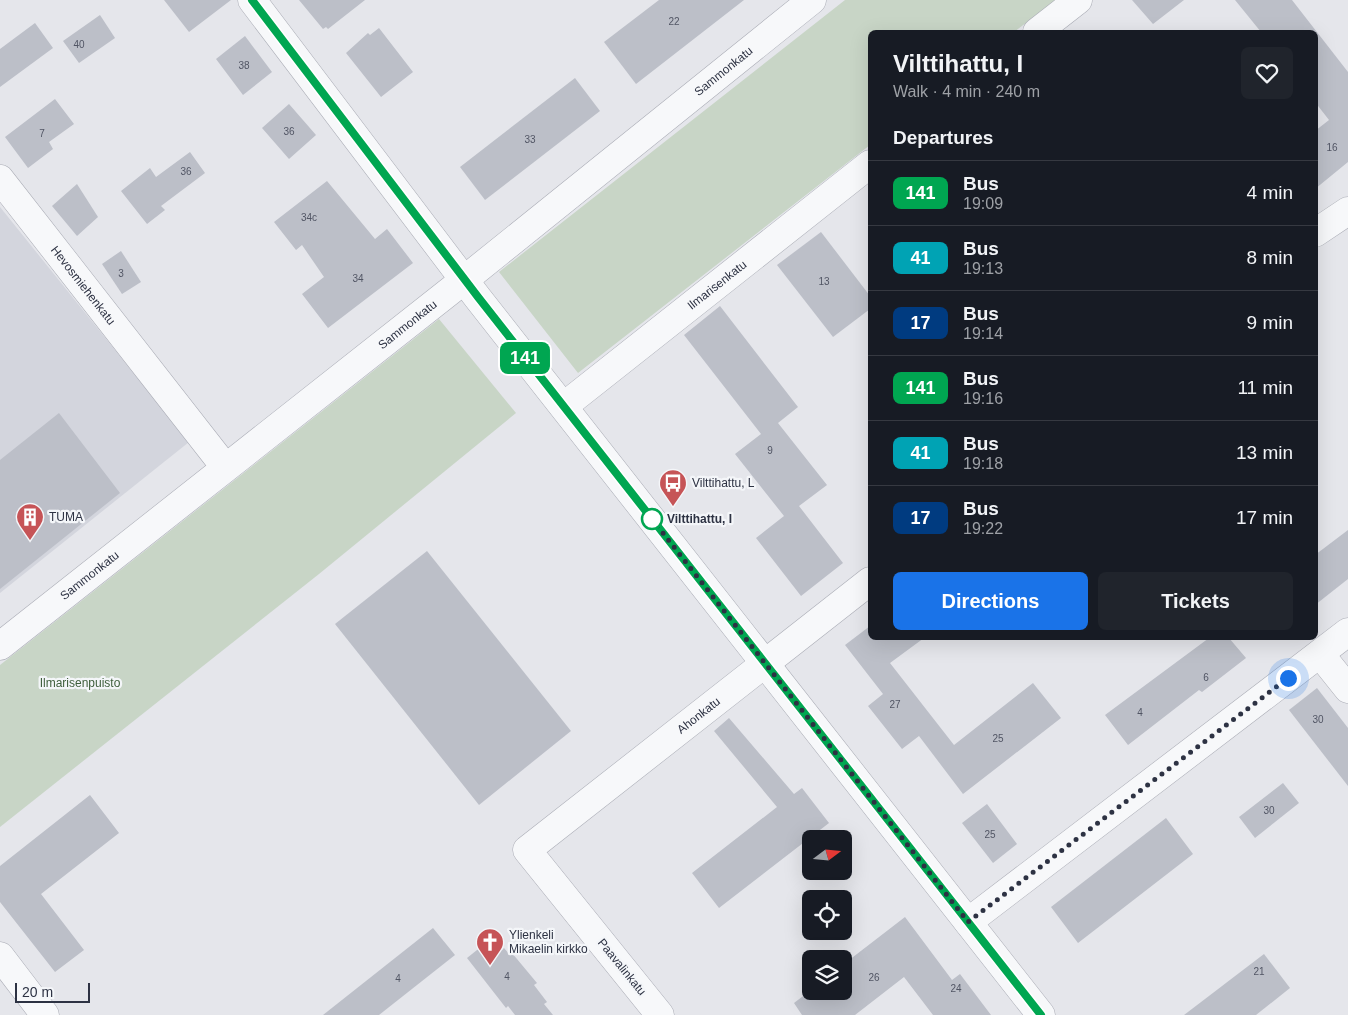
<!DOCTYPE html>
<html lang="en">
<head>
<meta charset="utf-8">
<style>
  body { margin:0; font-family:Helvetica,sans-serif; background:#20242c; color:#f1f3f6; height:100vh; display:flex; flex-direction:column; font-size:19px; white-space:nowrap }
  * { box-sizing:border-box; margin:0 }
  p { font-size:16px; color:#9ea1a6 }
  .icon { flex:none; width:28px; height:28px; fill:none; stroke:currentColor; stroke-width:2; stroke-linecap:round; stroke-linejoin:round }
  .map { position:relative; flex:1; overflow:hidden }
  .panel { position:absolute; left:868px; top:30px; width:450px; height:610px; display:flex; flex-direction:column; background:#171b24; border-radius:8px; box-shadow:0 5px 20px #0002 }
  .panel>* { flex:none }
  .badge { padding:0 10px; border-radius:8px; font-size:18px; line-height:32px }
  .needle { width:32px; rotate:74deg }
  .tools { position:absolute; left:802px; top:830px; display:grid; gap:10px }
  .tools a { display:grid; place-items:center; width:50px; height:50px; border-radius:8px; background:#171b24; box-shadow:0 5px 20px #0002; font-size:25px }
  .scale { position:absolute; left:15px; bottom:12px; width:75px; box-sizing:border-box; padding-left:5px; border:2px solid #2d3243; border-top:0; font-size:14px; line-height:18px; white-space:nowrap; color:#2d3243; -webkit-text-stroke:4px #f4f6f9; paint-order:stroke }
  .you { position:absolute; width:25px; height:25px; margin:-12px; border:4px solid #fff; border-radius:50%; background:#1a73e8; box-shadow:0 0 0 8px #1a73e833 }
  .map>.badge { position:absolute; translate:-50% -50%; box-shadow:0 0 0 2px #fff }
  h2 { padding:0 25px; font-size:19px; line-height:45px }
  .round { display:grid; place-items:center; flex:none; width:52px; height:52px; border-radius:8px; background:#20242c }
  .overview { display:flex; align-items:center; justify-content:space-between; height:85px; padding:0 25px }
  h1 { font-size:24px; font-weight:700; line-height:38px }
  .action { display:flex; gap:10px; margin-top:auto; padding:10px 25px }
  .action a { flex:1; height:58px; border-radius:8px; background:#1a73e8; color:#fff; font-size:20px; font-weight:700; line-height:58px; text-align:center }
  .action a+a { background:#20242c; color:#f1f3f6 }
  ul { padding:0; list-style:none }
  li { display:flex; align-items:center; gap:15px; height:65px; padding:0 25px; border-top:1px solid #363941 }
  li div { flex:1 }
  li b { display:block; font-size:19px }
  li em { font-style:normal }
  li .badge { min-width:55px; font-weight:700; text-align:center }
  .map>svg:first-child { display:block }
  .built { fill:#d3d5dd }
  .green { fill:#c8d5c6 }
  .building { fill:#bcbfc8 }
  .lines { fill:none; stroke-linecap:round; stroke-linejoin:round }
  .minor-casing { stroke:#aaacb5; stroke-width:29 }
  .tertiary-casing { stroke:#aaacb5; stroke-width:29 }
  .minor { stroke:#f7f8fa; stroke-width:28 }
  .tertiary { stroke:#f7f8fa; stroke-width:28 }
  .line-casing { stroke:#fff; stroke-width:11 }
  .line { stroke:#00a651; stroke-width:8 }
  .walk { stroke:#2d3243; stroke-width:5; stroke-dasharray:0 9 }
  .stop-dot { fill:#fff; stroke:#00a651; stroke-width:2.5 }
  .labels { text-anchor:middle; stroke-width:4.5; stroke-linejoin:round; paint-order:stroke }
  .number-label { font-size:10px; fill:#515564 }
  .street-label { font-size:12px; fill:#2d3243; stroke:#f4f6f9 }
  .poi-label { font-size:12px; fill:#2d3243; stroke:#f4f6f9; text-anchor:start }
  .stop-label { font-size:12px; font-weight:bold; fill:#2d3243; stroke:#f4f6f9; text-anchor:start }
  .park-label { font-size:12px; fill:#3e5e3b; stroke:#f4f6f9 }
</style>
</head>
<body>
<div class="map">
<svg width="1348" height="1015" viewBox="0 0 1348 1015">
  <rect width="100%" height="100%" fill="#e5e6eb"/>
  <polygon class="built" points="0,207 189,442 0,593"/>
  <g class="green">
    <polygon points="845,0 1056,0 1014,32 870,32 870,145 578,373 499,272"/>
    <polygon points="439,319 516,413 319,574 0,827 0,665"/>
  </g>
  <g class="building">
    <polygon points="164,0 231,0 189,32"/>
    <polygon points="299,0 365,0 328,29 326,27 323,29"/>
    <polygon points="659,0 744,0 636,84 604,42"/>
    <polygon points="1132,0 1184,0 1153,24"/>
    <polygon points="1235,0 1292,0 1348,72 1348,162 1315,189 1315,131 1329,120 1315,102 1315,32 1261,32"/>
    <polygon points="100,15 115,38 79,63 63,41"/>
    <polygon points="35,23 53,48 0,87 0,49"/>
    <polygon points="379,28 413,72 381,97 346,53 368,33 370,35"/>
    <polygon points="245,36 272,72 243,95 216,59"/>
    <polygon points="575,78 600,111 485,200 460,167"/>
    <polygon points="55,99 74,124 49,142 53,149 28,168 5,137"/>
    <polygon points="289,104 316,135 289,159 262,128"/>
    <polygon points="190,152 205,173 161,206 165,210 147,224 121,191 150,168 156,177"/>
    <polygon points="327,181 375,239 387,229 413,263 328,328 302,294 324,277 302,245 296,250 274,222"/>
    <polygon points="77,184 98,217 77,236 52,206"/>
    <polygon points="821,232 870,296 870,309 833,337 777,265"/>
    <polygon points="121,251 141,282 122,294 102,264"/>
    <polygon points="720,306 798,407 778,423 827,485 799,506 843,563 801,596 756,538 784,516 735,454 761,434 684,335"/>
    <polygon points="59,413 120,493 0,589 0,460"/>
    <polygon points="1348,530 1348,579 1315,605 1315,555"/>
    <polygon points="427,551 571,731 479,805 335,624"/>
    <polygon points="870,626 870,638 924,638 890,663 954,745 1033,683 1061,718 963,794 919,736 902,749 868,706 883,694 845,645"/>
    <polygon points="1209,638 1229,638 1246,658 1202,692 1199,690 1128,745 1105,715"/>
    <polygon points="1317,688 1348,728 1348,786 1289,710"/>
    <polygon points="729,718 794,794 802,788 829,823 719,908 692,873 777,807 714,731"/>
    <polygon points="1283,783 1299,803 1255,838 1239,817"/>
    <polygon points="90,795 119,833 41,894 84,950 55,972 0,902 0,866"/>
    <polygon points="987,804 1017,844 993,863 962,823"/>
    <polygon points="1166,818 1193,854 1078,943 1051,907"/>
    <polygon points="905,917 952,980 960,974 991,1015 933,1015 904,977 855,1015 802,1015 794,1003 811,990 844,991 844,964"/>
    <polygon points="433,928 455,955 379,1015 323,1015"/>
    <polygon points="492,938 502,950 504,948 510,955 512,953 537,983 534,985 547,1002 544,1004 553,1015 515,1015 508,1006 506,1008 467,958"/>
    <polygon points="1264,954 1290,988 1256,1015 1184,1015"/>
  </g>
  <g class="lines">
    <g class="minor-casing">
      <g id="minor">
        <polyline points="252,0 477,297 1041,1015"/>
        <polyline points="1037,32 1078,0"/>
        <path id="s1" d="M0,179L225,467"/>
        <polyline points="1315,233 1348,211"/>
        <path id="s2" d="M564,406L870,164"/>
        <polyline points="1320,654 1348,689"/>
        <polyline points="968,922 1348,632"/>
        <polyline points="0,956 45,1015"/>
        <path id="s3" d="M660,1015L527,850L870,581"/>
      </g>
    </g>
    <g class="tertiary-casing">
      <g id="tertiary">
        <path id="s4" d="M0,646L464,280L812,0"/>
      </g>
    </g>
    <use href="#minor" class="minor"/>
    <use href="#tertiary" class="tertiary"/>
  </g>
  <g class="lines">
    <g class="line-casing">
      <polyline id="line" points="252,0 478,297 1041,1015"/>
    </g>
    <use href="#line" class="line"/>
    <polyline class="walk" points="652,519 968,922 1288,678"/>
  </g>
  <defs>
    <g id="bus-pin" transform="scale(1.4375)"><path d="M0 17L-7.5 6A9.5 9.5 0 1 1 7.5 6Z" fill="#c65457" stroke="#f4f6f9"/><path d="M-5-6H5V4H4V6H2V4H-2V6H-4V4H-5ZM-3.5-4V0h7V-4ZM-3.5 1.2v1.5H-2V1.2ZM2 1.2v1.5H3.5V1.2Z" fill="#fff"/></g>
    <g id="building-pin" transform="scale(1.4375)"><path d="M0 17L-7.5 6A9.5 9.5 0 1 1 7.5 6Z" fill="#c65457" stroke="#f4f6f9"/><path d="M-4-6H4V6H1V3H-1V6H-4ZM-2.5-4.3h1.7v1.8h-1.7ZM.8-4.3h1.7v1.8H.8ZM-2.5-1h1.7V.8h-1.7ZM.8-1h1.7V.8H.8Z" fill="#fff"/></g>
    <g id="church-pin" transform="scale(1.4375)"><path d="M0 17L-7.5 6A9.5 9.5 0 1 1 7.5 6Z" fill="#c65457" stroke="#f4f6f9"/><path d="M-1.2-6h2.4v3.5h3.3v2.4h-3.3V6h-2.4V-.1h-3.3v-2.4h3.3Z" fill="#fff"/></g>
  </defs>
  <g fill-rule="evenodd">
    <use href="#bus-pin" x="673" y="483"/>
    <use href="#building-pin" x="30" y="517"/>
    <use href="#church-pin" x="490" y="942"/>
  </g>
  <circle class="stop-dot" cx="652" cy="519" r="10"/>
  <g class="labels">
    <g class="number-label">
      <text x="674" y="25">22</text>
      <text x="79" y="48">40</text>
      <text x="244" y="69">38</text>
      <text x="289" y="135">36</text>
      <text x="42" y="137">7</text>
      <text x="530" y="143">33</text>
      <text x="1332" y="151">16</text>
      <text x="186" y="175">36</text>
      <text x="309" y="221">34c</text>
      <text x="121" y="277">3</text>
      <text x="358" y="282">34</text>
      <text x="824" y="285">13</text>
      <text x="770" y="454">9</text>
      <text x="1206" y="681">6</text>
      <text x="895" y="708">27</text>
      <text x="1140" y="716">4</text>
      <text x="1318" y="723">30</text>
      <text x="998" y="742">25</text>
      <text x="1269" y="814">30</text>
      <text x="990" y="838">25</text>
      <text x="1259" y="975">21</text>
      <text x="507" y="980">4</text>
      <text x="874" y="981">26</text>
      <text x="398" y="982">4</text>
      <text x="956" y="992">24</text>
    </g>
    <g class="street-label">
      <text dy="4" stroke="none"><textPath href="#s4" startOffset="924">Sammonkatu</textPath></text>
      <text dy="4" stroke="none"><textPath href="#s1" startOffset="135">Hevosmiehenkatu</textPath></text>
      <text dy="4" stroke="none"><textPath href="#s2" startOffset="195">Ilmarisenkatu</textPath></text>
      <text dy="4" stroke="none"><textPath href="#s4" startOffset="519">Sammonkatu</textPath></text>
      <text dy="4" stroke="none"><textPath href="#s4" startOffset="114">Sammonkatu</textPath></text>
      <text dy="4" stroke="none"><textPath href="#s3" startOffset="430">Ahonkatu</textPath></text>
      <text transform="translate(622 967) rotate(51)" y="4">Paavalinkatu</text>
    </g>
    <g class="poi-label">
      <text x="692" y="487">Vilttihattu, L</text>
      <text x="49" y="521">TUMA</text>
      <text x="509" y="939">Ylienkeli<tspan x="509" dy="14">Mikaelin kirkko</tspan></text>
    </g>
    <g class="stop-label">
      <text x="667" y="523">Vilttihattu, I</text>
    </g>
    <g class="park-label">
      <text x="80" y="687">Ilmarisenpuisto</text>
    </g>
  </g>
</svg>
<div class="tools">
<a><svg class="needle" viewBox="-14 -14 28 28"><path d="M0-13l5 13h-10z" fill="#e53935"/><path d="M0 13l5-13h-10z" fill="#9ea1a6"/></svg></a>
<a><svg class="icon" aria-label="locate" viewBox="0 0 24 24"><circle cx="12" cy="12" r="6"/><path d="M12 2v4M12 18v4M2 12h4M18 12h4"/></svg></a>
<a><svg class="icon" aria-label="layers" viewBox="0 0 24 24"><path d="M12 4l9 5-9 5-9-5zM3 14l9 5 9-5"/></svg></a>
</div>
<div class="scale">20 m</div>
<div class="you" style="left:1288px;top:678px"></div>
<b class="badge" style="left:525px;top:358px;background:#00a651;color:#fff">141</b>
<section class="panel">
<div class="overview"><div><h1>Vilttihattu, I</h1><p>Walk · 4 min · 240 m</p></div><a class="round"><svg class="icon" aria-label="heart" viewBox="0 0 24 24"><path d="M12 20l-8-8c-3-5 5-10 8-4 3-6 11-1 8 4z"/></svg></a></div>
<h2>Departures</h2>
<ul>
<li><span class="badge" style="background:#00a651;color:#fff">141</span><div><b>Bus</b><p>19:09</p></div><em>4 min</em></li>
<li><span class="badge" style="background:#00a3b4;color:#fff">41</span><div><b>Bus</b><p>19:13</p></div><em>8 min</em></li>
<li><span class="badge" style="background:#003b80;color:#fff">17</span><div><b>Bus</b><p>19:14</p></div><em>9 min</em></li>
<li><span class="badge" style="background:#00a651;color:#fff">141</span><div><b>Bus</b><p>19:16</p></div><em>11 min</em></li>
<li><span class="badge" style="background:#00a3b4;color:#fff">41</span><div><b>Bus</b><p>19:18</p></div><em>13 min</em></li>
<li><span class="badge" style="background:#003b80;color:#fff">17</span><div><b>Bus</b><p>19:22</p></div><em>17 min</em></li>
</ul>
<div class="action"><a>Directions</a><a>Tickets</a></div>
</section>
</div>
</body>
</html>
